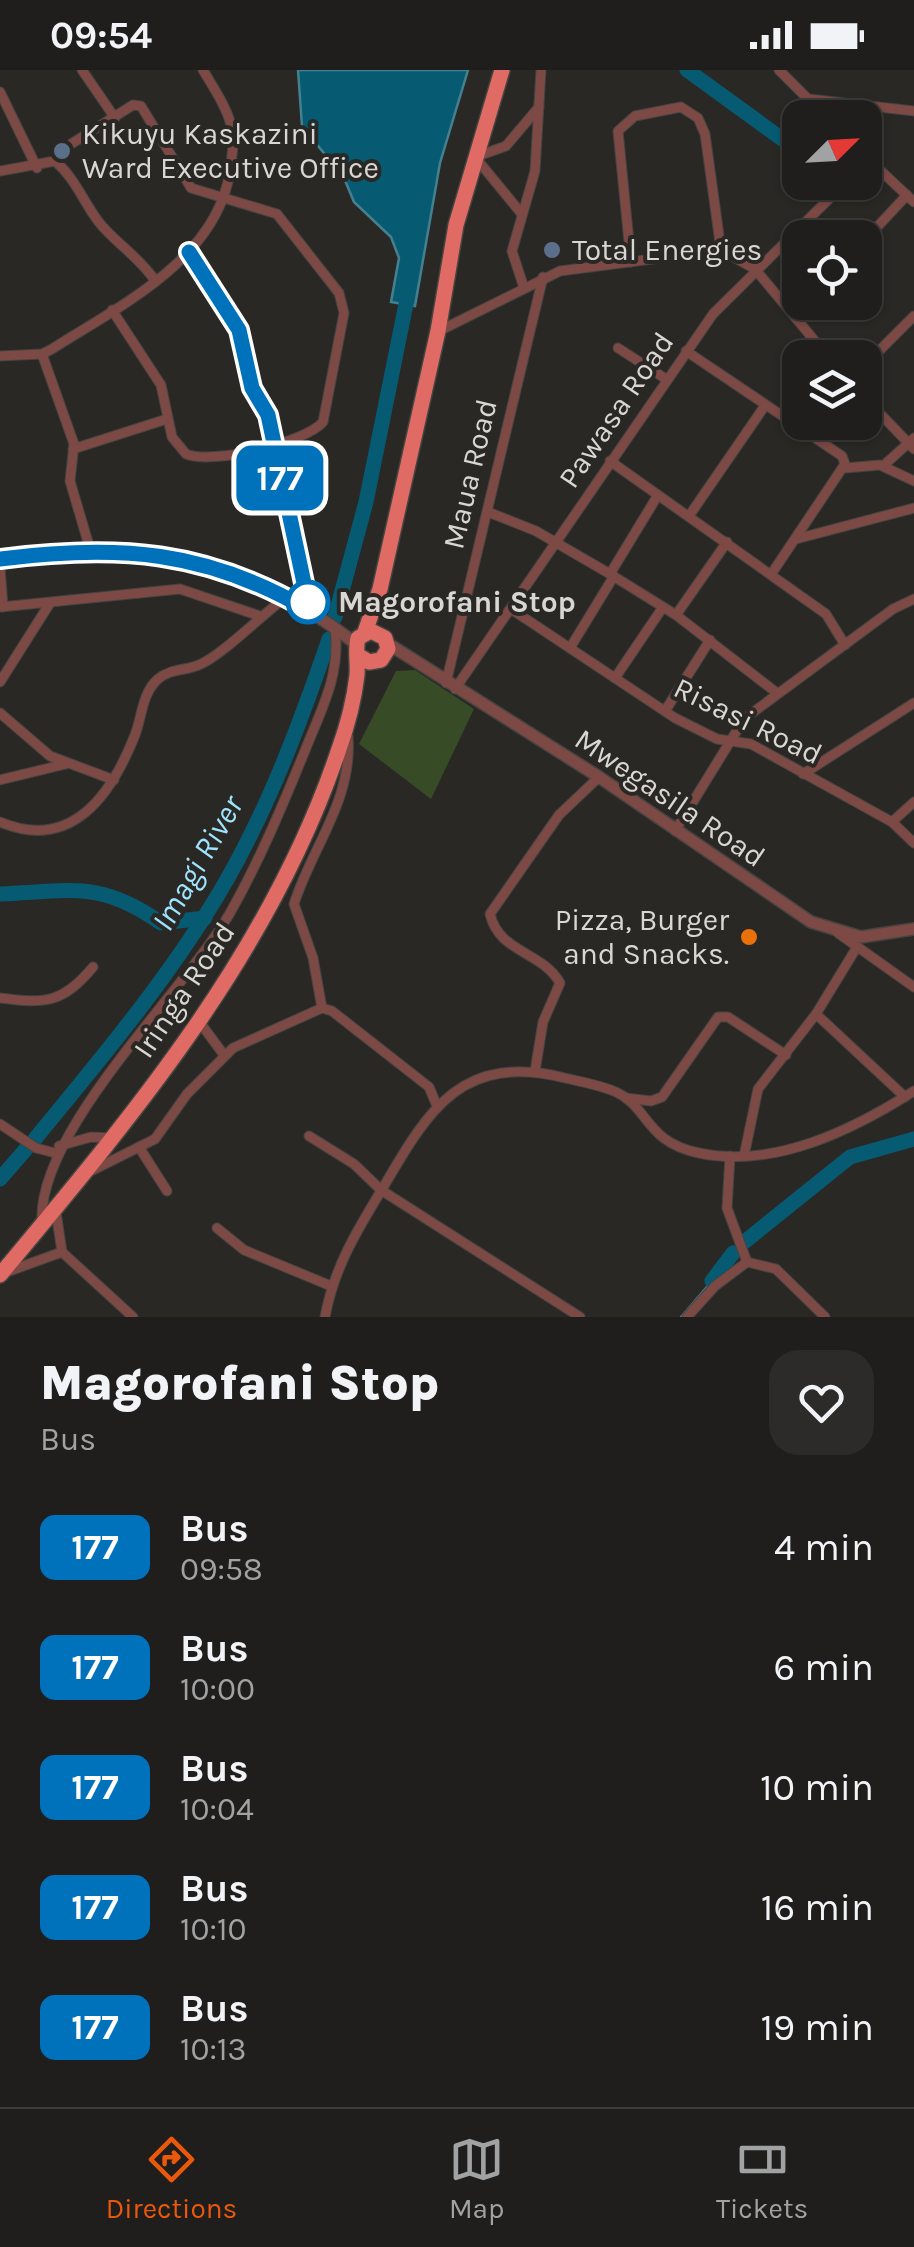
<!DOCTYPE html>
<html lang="en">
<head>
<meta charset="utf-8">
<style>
  body { margin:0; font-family:Karla,sans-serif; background:#2c2b29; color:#f1f3f6; height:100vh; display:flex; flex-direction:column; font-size:38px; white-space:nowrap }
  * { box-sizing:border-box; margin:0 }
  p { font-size:32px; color:#a1a2a3 }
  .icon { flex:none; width:55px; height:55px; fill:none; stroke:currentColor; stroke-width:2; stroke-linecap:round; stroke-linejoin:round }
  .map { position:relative; height:1247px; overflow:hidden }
  .details { display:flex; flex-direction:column; background:#1f1e1c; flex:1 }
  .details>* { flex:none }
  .badge { padding:0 20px; border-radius:15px; font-size:35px; line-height:65px }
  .needle { width:65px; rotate:66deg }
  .tools { position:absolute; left:782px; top:30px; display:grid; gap:20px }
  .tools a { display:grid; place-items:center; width:100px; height:100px; border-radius:20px; background:#1f1e1c; box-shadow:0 2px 8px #0004,0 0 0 2px #3c3c3b; font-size:50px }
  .map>.badge { position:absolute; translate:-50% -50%; box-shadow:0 0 0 5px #fff }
  .round { display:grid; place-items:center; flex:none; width:105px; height:105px; border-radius:30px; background:#2c2b29 }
  .overview { display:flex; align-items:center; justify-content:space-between; height:170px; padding:0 40px }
  h1 { font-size:48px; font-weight:800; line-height:75px }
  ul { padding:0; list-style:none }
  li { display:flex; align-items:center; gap:30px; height:120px; padding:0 40px }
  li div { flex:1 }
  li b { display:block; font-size:38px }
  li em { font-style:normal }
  li .badge { min-width:110px; font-weight:700; text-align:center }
  .status { display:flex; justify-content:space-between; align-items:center; height:70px; padding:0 50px; background:#1f1e1c; direction:ltr }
  .status svg { height:28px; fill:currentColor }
  .tab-bar { display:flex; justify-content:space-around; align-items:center; height:140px; border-top:2px solid #3c3c3b; background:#1f1e1c; font-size:28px; color:#a1a2a3 }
  .tab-bar a { display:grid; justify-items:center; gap:5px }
  .tab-bar .active { color:#ea580c }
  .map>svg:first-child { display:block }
  .green { fill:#364b26 }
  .water { fill:#065b72; stroke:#45808f; stroke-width:2.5 }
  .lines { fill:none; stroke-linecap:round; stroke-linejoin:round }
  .stream { stroke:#45808f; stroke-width:2.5 }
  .river { stroke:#065b72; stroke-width:15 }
  .minor-casing { stroke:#454441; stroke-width:11 }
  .tertiary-casing { stroke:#454441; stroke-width:14 }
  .trunk-casing { stroke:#454441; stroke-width:18 }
  .minor { stroke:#7d4945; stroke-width:9 }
  .tertiary { stroke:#7d4945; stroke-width:11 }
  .trunk { stroke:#e06b65; stroke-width:15 }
  .line-casing { stroke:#fff; stroke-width:22 }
  .line { stroke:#0072bc; stroke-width:15 }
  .service-dot { fill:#5c6f8a; stroke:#292825; stroke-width:4 }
  .stop-dot { fill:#fff; stroke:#0072bc; stroke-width:5 }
  .food-dot { fill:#e8710a; stroke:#292825; stroke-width:4 }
  .labels { text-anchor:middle; stroke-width:8; stroke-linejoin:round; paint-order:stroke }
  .poi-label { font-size:30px; fill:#d8d7d4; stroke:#292825; text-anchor:start }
  .street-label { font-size:30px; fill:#d8d7d4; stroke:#292825 }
  .stop-label { font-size:30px; font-weight:bold; fill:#d8d7d4; stroke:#292825; text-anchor:start }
  .water-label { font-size:32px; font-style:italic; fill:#9fe4fe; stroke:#292825 }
</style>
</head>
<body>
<div class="status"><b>09:54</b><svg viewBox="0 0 49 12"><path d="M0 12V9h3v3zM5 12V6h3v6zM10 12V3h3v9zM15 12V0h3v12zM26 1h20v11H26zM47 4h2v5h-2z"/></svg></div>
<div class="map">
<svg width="914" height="1247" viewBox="0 0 914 1247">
  <rect width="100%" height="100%" fill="#292825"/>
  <polygon class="green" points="415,600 474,639 431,729 359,674 396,601"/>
  <polygon class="water" points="298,0 468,0 440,93 415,236 391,232 399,188 391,167 354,132 344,108 302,56"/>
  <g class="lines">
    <polyline class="stream" points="681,1247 712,1211"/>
    <g class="river">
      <polyline points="687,0 800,82"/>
      <polyline points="335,547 366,432 406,234"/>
      <path d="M0,824C71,821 100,810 161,853L205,848"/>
      <path d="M35,1069C93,998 154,926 203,849C259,763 296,666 329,569"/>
      <polyline points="0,1109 26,1079"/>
      <polyline points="743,1173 850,1087 914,1069"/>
      <polyline points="712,1211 733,1183"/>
    </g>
    <g class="minor-casing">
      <g id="minor">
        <polyline points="82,0 115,48"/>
        <polyline points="779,0 827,48"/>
        <polyline points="0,22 37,98"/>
        <polyline points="809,29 914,41"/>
        <polyline points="865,86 914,132"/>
        <path d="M55,91C75,108 83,131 98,151C113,171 136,184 154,209"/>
        <path d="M0,101L55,91L71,74L133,35L141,36L191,118L277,144L339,223L344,243L323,352C305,373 211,395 186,384L172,367L161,315L112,240"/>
        <polyline points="521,143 475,87 506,76 539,37"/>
        <polyline points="865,170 907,125"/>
        <polyline points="189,182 239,260 252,318 267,345 311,541"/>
        <polyline points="631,192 618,61 635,46 681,37 698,48 705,64 721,180"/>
        <polyline points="524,218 512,181 535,101 541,0"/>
        <polyline points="439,261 560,201 721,180 755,199 829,288"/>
        <polyline points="618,278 666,309"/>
        <polyline points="686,281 842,386 845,394 772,503"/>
        <polyline points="42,284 74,374 70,411 90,479"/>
        <path d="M0,286L42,284L52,279C121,235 217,189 230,101C232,85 235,70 231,55C226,36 213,17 203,0"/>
        <polyline points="865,295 914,246"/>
        <polyline points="865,328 914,379"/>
        <polyline points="73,379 167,349"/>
        <polyline points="610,391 826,544 845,575"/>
        <polyline points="883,396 914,368"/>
        <polyline points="845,398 880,395 914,411"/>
        <polyline points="488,442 536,461 610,504 676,545 777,623"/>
        <polyline points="689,446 764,337"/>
        <polyline points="796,469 914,438"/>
        <polyline points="0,497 3,537"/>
        <polyline points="610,504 658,425"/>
        <polyline points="0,537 180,519 260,546"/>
        <polyline points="511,539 675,648 717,669 751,674 892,752 914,773"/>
        <polyline points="676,545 727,472"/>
        <polyline points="570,578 614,506"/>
        <polyline points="615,608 663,537"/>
        <polyline points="0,612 50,533"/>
        <polyline points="446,613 543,207"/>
        <polyline points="455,619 713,244 846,112"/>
        <polyline points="665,641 710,570"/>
        <polyline points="0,643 50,686 114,710"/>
        <polyline points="803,704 914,633"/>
        <polyline points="0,710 66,694"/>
        <path d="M0,752C71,782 111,726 135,665C142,647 142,623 158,609C171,598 187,601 201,594C223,584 263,544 286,527"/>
        <polyline points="892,752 914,732"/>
        <polyline points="675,761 744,649 893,539 914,529"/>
        <polyline points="838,863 914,917"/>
        <path d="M0,928C46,934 63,933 93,897"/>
        <path d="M322,938L313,888L294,834C312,777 353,730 348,666"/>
        <polyline points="816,944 905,1027"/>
        <polyline points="201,954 224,985"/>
        <path d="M535,1001L543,952L560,913C542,881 499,883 490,844L559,745L599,707"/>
        <polyline points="626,1028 651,1031 662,1027 718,947 728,947 786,985"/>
        <polyline points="0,1054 36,1078 55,1083"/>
        <polyline points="309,1066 354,1094 381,1120 580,1247"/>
        <polyline points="59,1076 91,1067 112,1068"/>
        <polyline points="139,1077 167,1121"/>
        <polyline points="730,1086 727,1138 747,1192"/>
        <polyline points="744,1086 758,1019 816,944 857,877"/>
        <polyline points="89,1102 155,1069 187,1024 233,978 322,938 332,941 429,1017 437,1036"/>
        <polyline points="56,1142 62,1182 133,1247"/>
        <path d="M42,1152C37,1061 182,925 230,843C259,792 282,737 304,683C321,640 341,605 335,559"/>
        <polyline points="217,1158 244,1180 331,1216"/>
        <polyline points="4,1203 62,1182"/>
        <path d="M325,1247C334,1197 358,1159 384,1116C430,1037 463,983 565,1008C582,1012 600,1015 616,1022C649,1037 645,1072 699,1083C774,1099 853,1060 914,1021"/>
        <polyline points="687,1247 715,1216 747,1192 776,1199 825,1247"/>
      </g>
    </g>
    <g class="tertiary-casing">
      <g id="tertiary">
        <path d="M0,489C139,470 244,486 356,574"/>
        <polyline points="387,573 599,707 811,852 861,867 914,859"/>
      </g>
    </g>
    <g class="trunk-casing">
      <g id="trunk">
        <polyline points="365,562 380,519 438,261 456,155 502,0"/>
        <path d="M0,1205C135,1043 271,882 339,679C348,654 354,631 357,605C358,593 355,580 358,568L371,561L385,568L388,579L381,590L369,592L359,586"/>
      </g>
    </g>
    <use href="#minor" class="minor"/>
    <use href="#tertiary" class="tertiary"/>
    <use href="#trunk" class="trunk"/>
  </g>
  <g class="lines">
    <g class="line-casing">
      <path id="line" d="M0,489C118,474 206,480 310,541L268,345L252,318L239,260L189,182"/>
    </g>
    <use href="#line" class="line"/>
  </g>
  <g class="service-dot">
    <circle cx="62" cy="81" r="10"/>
    <circle cx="552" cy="180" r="10"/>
  </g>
  <circle class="stop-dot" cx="308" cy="532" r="20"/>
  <circle class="food-dot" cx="749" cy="867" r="10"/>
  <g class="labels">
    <g class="poi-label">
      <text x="82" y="74">Kikuyu Kaskazini<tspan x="82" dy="34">Ward Executive Office</tspan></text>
      <text x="572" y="190">Total Energies</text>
      <text x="729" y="860" text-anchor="end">Pizza, Burger<tspan x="729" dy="34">and Snacks.</tspan></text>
    </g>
    <g class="street-label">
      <text transform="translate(616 340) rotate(-56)" y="10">Pawasa Road</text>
      <text transform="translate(470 404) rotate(-77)" y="10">Maua Road</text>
      <text transform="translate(748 651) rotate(26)" y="10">Risasi Road</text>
      <text transform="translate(670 728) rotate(34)" y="10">Mwegasila Road</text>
      <text transform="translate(184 920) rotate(-56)" y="10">Iringa Road</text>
    </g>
    <g class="stop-label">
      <text x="338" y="542">Magorofani Stop</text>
    </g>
    <g class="water-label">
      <text transform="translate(197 793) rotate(-60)" y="11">Imagi River</text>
    </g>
  </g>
</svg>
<div class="tools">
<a><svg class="needle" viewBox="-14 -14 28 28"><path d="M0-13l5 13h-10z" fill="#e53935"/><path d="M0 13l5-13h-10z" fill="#a1a2a3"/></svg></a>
<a><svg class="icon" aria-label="locate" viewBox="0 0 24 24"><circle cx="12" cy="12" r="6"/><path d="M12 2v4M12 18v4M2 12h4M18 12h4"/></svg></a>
<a><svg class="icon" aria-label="layers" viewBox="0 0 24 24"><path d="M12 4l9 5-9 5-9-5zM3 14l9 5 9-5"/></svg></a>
</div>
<b class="badge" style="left:280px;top:408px;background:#0072bc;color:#fff">177</b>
</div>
<section class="details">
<div class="overview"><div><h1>Magorofani Stop</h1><p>Bus</p></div><a class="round"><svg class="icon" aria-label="heart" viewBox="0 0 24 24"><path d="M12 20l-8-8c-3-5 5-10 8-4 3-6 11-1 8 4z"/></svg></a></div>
<ul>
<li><span class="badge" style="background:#0072bc;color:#fff">177</span><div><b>Bus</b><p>09:58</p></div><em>4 min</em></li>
<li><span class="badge" style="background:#0072bc;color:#fff">177</span><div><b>Bus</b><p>10:00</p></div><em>6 min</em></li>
<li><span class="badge" style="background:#0072bc;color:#fff">177</span><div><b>Bus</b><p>10:04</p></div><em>10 min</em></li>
<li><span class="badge" style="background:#0072bc;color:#fff">177</span><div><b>Bus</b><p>10:10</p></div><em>16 min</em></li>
<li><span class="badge" style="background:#0072bc;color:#fff">177</span><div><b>Bus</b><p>10:13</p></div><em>19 min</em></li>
</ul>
</section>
<nav class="tab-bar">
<a class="active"><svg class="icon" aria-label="directions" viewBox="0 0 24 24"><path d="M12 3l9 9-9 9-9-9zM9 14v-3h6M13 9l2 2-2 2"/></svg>Directions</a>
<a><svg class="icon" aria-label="map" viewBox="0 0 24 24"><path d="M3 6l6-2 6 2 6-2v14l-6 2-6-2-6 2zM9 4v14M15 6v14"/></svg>Map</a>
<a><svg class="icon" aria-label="tickets" viewBox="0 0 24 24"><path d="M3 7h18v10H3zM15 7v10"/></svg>Tickets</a>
</nav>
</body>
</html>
